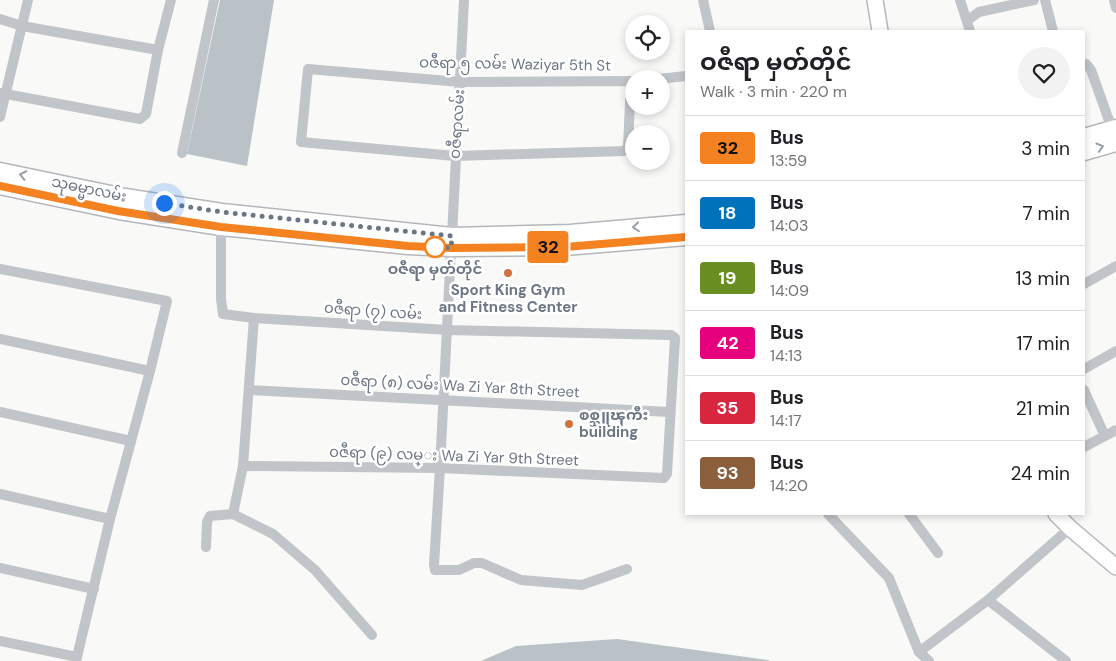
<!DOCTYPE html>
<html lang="en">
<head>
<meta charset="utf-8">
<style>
  body { margin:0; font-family:"DM Sans","Noto Sans Myanmar",sans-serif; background:#f2f2f2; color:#202124; height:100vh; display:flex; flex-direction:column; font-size:19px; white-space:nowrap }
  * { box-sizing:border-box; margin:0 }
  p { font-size:16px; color:#757577 }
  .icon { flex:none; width:28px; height:28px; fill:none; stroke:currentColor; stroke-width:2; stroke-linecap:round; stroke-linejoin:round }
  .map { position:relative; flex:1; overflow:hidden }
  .sheet { position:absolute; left:685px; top:30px; width:400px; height:485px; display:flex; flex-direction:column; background:#fff; border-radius:0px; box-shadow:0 2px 8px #0003 }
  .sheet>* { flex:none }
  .badge { padding:0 10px; border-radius:4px; font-size:18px; line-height:32px }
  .fabs { position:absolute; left:625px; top:15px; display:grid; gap:10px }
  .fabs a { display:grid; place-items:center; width:45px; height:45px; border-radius:50%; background:#fff; box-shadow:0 2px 8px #0003; font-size:25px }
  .you { position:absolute; width:25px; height:25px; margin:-12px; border:4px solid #fff; border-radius:50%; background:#1a73e8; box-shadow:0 0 0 8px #1a73e833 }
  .map>.badge { position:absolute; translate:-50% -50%; box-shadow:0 0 0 2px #fff }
  .round { display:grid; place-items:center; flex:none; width:52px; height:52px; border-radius:26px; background:#f2f2f2 }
  .overview { display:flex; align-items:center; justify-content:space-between; height:85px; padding:0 15px }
  h1 { font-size:24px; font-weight:700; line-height:38px }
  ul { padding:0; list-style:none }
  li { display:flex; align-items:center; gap:15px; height:65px; padding:0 15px; border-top:1px solid #e0e0e0 }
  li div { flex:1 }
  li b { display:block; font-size:19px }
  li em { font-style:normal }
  li .badge { min-width:55px; font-weight:700; text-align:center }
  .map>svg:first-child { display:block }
  .water { fill:#bac2c7 }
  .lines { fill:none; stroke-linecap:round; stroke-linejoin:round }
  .secondary-casing { stroke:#b4b7bc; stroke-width:18 }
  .primary-casing { stroke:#b3b6ba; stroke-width:19 }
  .street { stroke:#c1c4c8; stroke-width:10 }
  .secondary { stroke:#fff; stroke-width:15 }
  .primary { stroke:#fff; stroke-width:16 }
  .oneway { stroke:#989fa9 }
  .line-casing { stroke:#fff; stroke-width:11 }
  .line { stroke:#f58220; stroke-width:8 }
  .walk { stroke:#6c7684; stroke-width:5; stroke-dasharray:0 9 }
  .stop-dot { fill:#fff; stroke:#f58220; stroke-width:2.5 }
  .poi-dot { fill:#cf7341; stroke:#fff; stroke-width:2 }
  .labels { text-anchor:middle; stroke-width:5; stroke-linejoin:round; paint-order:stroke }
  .street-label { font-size:15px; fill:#6c7684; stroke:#fff }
  .stop-label { font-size:15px; font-weight:bold; fill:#6c7684; stroke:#fff }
  .poi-label { font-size:15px; font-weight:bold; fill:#6c7684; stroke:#fff }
</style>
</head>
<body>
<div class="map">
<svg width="1116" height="661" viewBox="0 0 1116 661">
  <rect width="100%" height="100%" fill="#f9f9f7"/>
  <g class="water">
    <polygon points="220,0 274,0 247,166 187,154"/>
    <polygon points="617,639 768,660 770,661 481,661 516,646"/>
  </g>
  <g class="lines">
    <g class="secondary-casing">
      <g id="secondary">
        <polyline points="875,0 880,31"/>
        <polyline points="1056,514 1070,528 1116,567"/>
      </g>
    </g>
    <g class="primary-casing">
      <g id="primary">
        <polyline points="1084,137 1116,128"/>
        <polyline points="1084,152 1116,143"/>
        <polyline points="0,171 125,197 222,212 452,236 570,233 686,223"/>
        <polyline points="0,186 119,211 221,227 408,246 451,248 565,247 686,237"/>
      </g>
    </g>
    <g class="street">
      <polyline points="703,0 710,31"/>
      <polyline points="960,0 970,31"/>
      <polyline points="1045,0 1053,31"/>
      <polyline points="1114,0 1116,8"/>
      <polyline points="0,19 22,26 158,50"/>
      <polyline points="968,20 979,12 1034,0"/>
      <polyline points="1084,64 1086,64 1091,70 1112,129"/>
      <polyline points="658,79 686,76"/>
      <polyline points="631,81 628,147 624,151 455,156 301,142 308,69 460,82 634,81"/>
      <polyline points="0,93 140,119 146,114 158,50 171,0"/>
      <polyline points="0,117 28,0"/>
      <polyline points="182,153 214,0"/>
      <polyline points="221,227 221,299 223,314 254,318 448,330 671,335 675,338 667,474 664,478 440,468 243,466"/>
      <polyline points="452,236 464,0"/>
      <polyline points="451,248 440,468 434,565 435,570 459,570 474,563 482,563 521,580 582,585 627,569"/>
      <polyline points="0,269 167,301 150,371 110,519 76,661"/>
      <polyline points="1084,284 1116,266"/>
      <polyline points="0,339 150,371"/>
      <polyline points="1084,369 1116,351"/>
      <polyline points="249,390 669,412"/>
      <polyline points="1084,390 1105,436"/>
      <polyline points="0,412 131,441"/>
      <polyline points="1084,447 1116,430"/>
      <polyline points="0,494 110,519"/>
      <polyline points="233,514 243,466 254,318"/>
      <polyline points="828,514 889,578 919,652 929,661"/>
      <polyline points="909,514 938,553"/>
      <polyline points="206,547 207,522 210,516 233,514 273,534 315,570 372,635"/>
      <polyline points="0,568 94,589"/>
      <polyline points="988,600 1066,661"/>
      <polyline points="0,641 77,657"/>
      <polyline points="919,652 988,600 1070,528"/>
    </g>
    <use href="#secondary" class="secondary"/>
    <use href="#primary" class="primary"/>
  </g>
  <defs><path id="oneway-chevron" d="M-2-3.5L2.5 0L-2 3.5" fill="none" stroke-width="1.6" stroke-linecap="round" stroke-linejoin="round" transform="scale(1.25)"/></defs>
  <g class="oneway">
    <use href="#oneway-chevron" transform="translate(1100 147) rotate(-16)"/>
    <use href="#oneway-chevron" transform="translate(23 175) rotate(-168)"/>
    <use href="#oneway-chevron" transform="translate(636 227) rotate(175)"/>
  </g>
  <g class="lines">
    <g class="line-casing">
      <polyline id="line" points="0,186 118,211 221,227 408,246 451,248 565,247 686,237"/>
    </g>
    <use href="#line" class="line"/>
    <polyline class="walk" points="164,203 222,212 452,236 451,248 435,247"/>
  </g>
  <circle class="stop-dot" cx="435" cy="247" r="10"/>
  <g class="poi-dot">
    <circle cx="508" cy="273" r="5"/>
    <circle cx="569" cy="424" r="5"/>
  </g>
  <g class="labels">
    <g class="street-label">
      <text transform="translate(515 64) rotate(1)" y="5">ဝဇီရာ ၅ လမ်း Waziyar 5th St</text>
      <text transform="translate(457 124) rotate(-86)" y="5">ဝဇီရာလမ်း</text>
      <text transform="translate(89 189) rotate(12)" y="5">သုဓမ္မာလမ်း</text>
      <text transform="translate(373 311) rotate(4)" y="5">၀ဇီရာ (၇) လမ်း</text>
      <text transform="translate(460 386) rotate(3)" y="5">၀ဇီရာ (၈) လမ်း Wa Zi Yar 8th Street</text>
      <text transform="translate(454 456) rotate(2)" y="5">၀ဇီရာ (၉) လမ္း Wa Zi Yar 9th Street</text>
    </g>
    <g class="stop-label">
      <text x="435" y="274">ဝဇီရာ မှတ်တိုင်</text>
    </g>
    <g class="poi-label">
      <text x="508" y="295">Sport King Gym<tspan x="508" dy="17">and Fitness Center</tspan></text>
      <text x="579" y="420" text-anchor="start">စစ္သူၾကီး<tspan x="579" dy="17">building</tspan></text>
    </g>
  </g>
</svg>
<div class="fabs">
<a><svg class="icon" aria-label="locate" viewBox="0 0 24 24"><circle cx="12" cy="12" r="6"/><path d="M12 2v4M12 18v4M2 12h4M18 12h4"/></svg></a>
<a>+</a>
<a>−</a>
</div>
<div class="you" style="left:164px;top:203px"></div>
<b class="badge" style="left:548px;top:247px;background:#f58220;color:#111">32</b>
<section class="sheet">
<div class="overview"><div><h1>ဝဇီရာ မှတ်တိုင်</h1><p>Walk · 3 min · 220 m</p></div><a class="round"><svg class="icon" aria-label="heart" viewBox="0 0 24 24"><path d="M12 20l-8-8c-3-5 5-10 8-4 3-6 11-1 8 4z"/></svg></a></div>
<ul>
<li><span class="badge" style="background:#f58220;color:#111">32</span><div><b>Bus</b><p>13:59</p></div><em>3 min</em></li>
<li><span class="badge" style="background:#0072bc;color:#fff">18</span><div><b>Bus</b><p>14:03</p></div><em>7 min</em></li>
<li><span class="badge" style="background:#6b8e23;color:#fff">19</span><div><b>Bus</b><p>14:09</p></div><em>13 min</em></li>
<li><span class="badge" style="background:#e6007e;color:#fff">42</span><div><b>Bus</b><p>14:13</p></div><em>17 min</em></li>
<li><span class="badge" style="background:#d7263d;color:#fff">35</span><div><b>Bus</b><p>14:17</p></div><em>21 min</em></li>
<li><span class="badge" style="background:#8b5e3c;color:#fff">93</span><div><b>Bus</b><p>14:20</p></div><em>24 min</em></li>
</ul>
</section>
</div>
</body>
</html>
